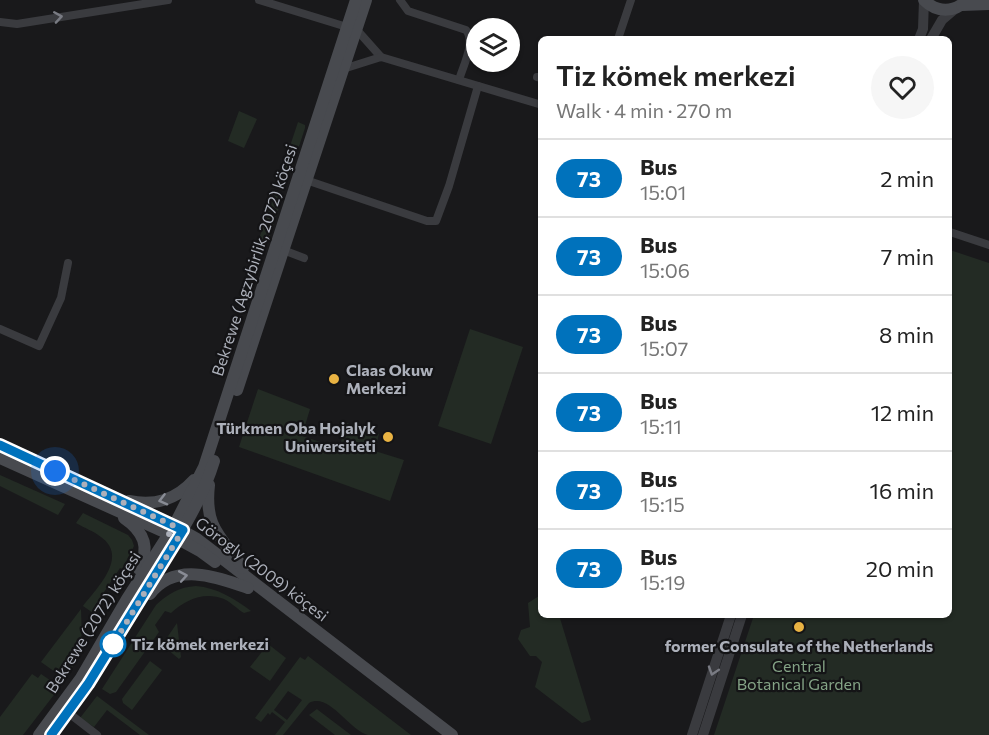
<!DOCTYPE html>
<html lang="en">
<head>
<meta charset="utf-8">
<style>
  body { margin:0; font-family:Commissioner,sans-serif; background:#f6f6f6; color:#222; height:100vh; display:flex; flex-direction:column; font-size:22px; white-space:nowrap }
  * { box-sizing:border-box; margin:0 }
  p { font-size:20px; color:#767676 }
  .icon { flex:none; width:33px; height:33px; fill:none; stroke:currentColor; stroke-width:2; stroke-linecap:round; stroke-linejoin:round }
  .map { position:relative; flex:1; overflow:hidden }
  .details { position:absolute; left:538px; top:36px; width:414px; height:582px; display:flex; flex-direction:column; background:#fff; border-radius:9px; box-shadow:0 2px 4px #0004 }
  .details>* { flex:none }
  .badge { padding:0 12px; border-radius:20px; font-size:21px; line-height:39px }
  .controls { position:absolute; left:466px; top:18px; display:grid; gap:12px }
  .controls a { display:grid; place-items:center; width:54px; height:54px; border-radius:50%; background:#fff; box-shadow:0 2px 4px #0004; font-size:30px }
  .you { position:absolute; width:30px; height:30px; margin:-15px; border:4px solid #fff; border-radius:50%; background:#1a73e8; box-shadow:0 0 0 9px #1a73e833 }
  .map>.badge { position:absolute; translate:-50% -50%; box-shadow:0 0 0 3px #fff }
  .round { display:grid; place-items:center; flex:none; width:63px; height:63px; border-radius:32px; background:#f6f6f6 }
  .overview { display:flex; align-items:center; justify-content:space-between; height:102px; padding:0 18px }
  h1 { font-size:28px; font-weight:600; line-height:45px }
  ul { padding:0; list-style:none }
  li { display:flex; align-items:center; gap:18px; height:78px; padding:0 18px; border-top:2px solid #e0e0e0 }
  li div { flex:1 }
  li b { display:block; font-size:22px }
  li em { font-style:normal }
  li .badge { min-width:66px; font-weight:700; text-align:center }
  .map>svg:first-child { display:block }
  .green { fill:#232b24; fill-rule:evenodd }
  .lines { fill:none; stroke-linecap:round; stroke-linejoin:round }
  .minor { stroke:#3a3b3f; stroke-width:8 }
  .tertiary { stroke:#3a3b3f; stroke-width:10 }
  .secondary { stroke:#484a4f; stroke-width:12 }
  .oneway { stroke:#797b83 }
  .oneway2 { stroke:#898c95 }
  .line-casing { stroke:#fff; stroke-width:14 }
  .line { stroke:#0072bc; stroke-width:9 }
  .walk { stroke:#acb0ba; stroke-width:6; stroke-dasharray:0 10.8 }
  .poi-dot { fill:#e9b343; stroke:#141416; stroke-width:2 }
  .stop-dot { fill:#fff; stroke:#0072bc; stroke-width:3 }
  .labels { text-anchor:middle; stroke-width:4.5; stroke-linejoin:round; paint-order:stroke }
  .street-label { font-size:16px; fill:#acb0ba; stroke:#141416 }
  .poi-label { font-size:16px; font-weight:bold; fill:#acb0ba; stroke:#141416; text-anchor:start }
  .stop-label { font-size:16px; font-weight:bold; fill:#acb0ba; stroke:#141416; text-anchor:start }
  .park-label { font-size:16px; fill:#84a386; stroke:#141416 }
</style>
</head>
<body>
<div class="map">
<svg width="989" height="735" viewBox="0 0 989 735">
  <rect width="100%" height="100%" fill="#19191b"/>
  <g class="green">
    <polygon points="239,111 257,119 244,148 228,141"/>
    <polygon points="298,122 305,125 305,128 291,171 281,173"/>
    <polygon points="274,195 282,198 270,236 254,256 249,272 249,294 247,300 239,297"/>
    <polygon points="950,250 989,263 989,735 714,735 754,615 950,615"/>
    <polygon points="470,329 523,347 491,444 438,426"/>
    <polygon points="258,389 310,409 302,436 339,448 347,423 379,434 375,451 404,460 390,501 239,447"/>
    <polygon points="0,475 65,504 58,515 0,486"/>
    <path d="M83,513L128,535L132,540L134,546L122,569L120,568L104,592L105,599L96,615L83,606C97,588 129,557 101,537C94,531 84,528 76,523Z"/>
    <path d="M196,586C217,588 234,598 251,611L244,613C237,609 232,603 224,599C204,591 185,600 171,613L165,611L155,625L159,632L116,692L110,694L102,689L156,605C168,594 179,587 196,586Z"/>
    <polygon points="539,596 541,601 542,615 559,615 591,720 582,723 535,687 542,662 536,656 530,656 518,639 521,630 530,627 528,603"/>
    <path d="M81,609C82,640 84,652 65,679L41,662Z"/>
    <polygon points="177,623 181,657 179,659 162,645"/>
    <polygon points="268,644 286,658 270,681 250,667"/>
    <path d="M308,656L411,735C398,735 381,735 368,735C350,731 329,692 309,703L283,735H275L285,722L272,712L270,715L268,713L261,722L255,718L300,657L305,660ZM288,691L302,700L287,720L274,710Z"/>
    <polygon points="150,661 162,670 132,710 123,703 122,699"/>
    <polygon points="32,674 38,678 41,674 60,687 23,735 0,735 0,717"/>
    <polygon points="97,696 149,735 140,735 107,710 94,727 80,718"/>
    <polygon points="317,709 318,710 351,735 335,735 309,715"/>
  </g>
  <g class="lines">
    <g class="minor">
      <polyline points="259,0 347,27"/>
      <path d="M400,0L408,11L466,30C476,42 463,66 459,80"/>
      <polyline points="0,22 17,24 168,0"/>
      <polyline points="357,30 381,57"/>
      <polyline points="618,39 631,0"/>
      <polyline points="343,69 381,57 542,105"/>
      <polyline points="537,77 542,78"/>
      <polyline points="303,179 427,221 436,221 449,186 478,86"/>
      <polyline points="950,232 989,245"/>
      <polyline points="283,250 304,258"/>
      <polyline points="0,329 39,346 61,298 68,263"/>
      <polyline points="66,711 97,735"/>
    </g>
    <g class="tertiary">
      <polyline points="919,39 923,29 924,0"/>
      <polyline points="931,39 942,20 955,9"/>
      <polyline points="692,735 731,615"/>
      <polyline points="703,735 742,615"/>
    </g>
    <g class="secondary">
      <path d="M924,0C937,13 954,13 967,0"/>
      <polyline points="962,5 989,4"/>
      <polyline points="237,390 366,0"/>
      <polyline points="0,445 174,526 197,539 452,735"/>
      <polyline points="0,458 169,534 200,551 215,562"/>
      <path d="M209,485C204,528 221,536 243,568"/>
      <path d="M129,501C155,506 176,500 194,480"/>
      <path d="M124,518C143,531 151,547 139,569"/>
      <path d="M150,594C175,561 217,577 248,588"/>
      <polyline points="39,735 81,678 127,599 174,526 204,467 356,0"/>
      <path d="M51,735C89,687 120,634 151,582C174,543 201,504 214,461"/>
    </g>
  </g>
  <defs><path id="oneway-chevron" d="M-2-3.5L2.5 0L-2 3.5" fill="none" stroke-width="1.6" stroke-linecap="round" stroke-linejoin="round" transform="scale(1.5)"/></defs>
  <g class="oneway">
    <use href="#oneway-chevron" transform="translate(58 17) rotate(-9)"/>
    <use href="#oneway-chevron" transform="translate(713 671) rotate(108)"/>
  </g>
  <g class="oneway2">
    <use href="#oneway-chevron" transform="translate(163 500) rotate(166)"/>
    <use href="#oneway-chevron" transform="translate(183 576) rotate(-10)"/>
  </g>
  <g class="lines">
    <g class="line-casing">
      <polyline id="line" points="0,445 183,530 88,684 51,735"/>
    </g>
    <use href="#line" class="line"/>
    <polyline class="walk" points="55,471 174,526 169,534 178,538 109,651 113,644"/>
  </g>
  <g class="poi-dot">
    <circle cx="334" cy="379" r="6"/>
    <circle cx="388" cy="437" r="6"/>
    <circle cx="799" cy="627" r="6"/>
  </g>
  <circle class="stop-dot" cx="113" cy="644" r="12"/>
  <g class="labels">
    <g class="street-label">
      <text transform="translate(254 260) rotate(-72)" y="6">Bekrewe (Agzybirlik, 2072) köçesi</text>
      <text transform="translate(262 569) rotate(37)" y="6">Görogly (2009) köçesi</text>
      <text transform="translate(93 622) rotate(-58)" y="6">Bekrewe (2072) köçesi</text>
    </g>
    <g class="poi-label">
      <text x="346" y="376">Claas Okuw<tspan x="346" dy="18">Merkezi</tspan></text>
      <text x="376" y="434" text-anchor="end">Türkmen Oba Hojalyk<tspan x="376" dy="18">Uniwersiteti</tspan></text>
      <text x="799" y="652" text-anchor="middle">former Consulate of the Netherlands</text>
    </g>
    <g class="stop-label">
      <text x="131" y="650">Tiz kömek merkezi</text>
    </g>
    <g class="park-label">
      <text x="799" y="672">Central<tspan x="799" dy="18">Botanical Garden</tspan></text>
    </g>
  </g>
</svg>
<div class="controls">
<a><svg class="icon" aria-label="layers" viewBox="0 0 24 24"><path d="M12 4l9 5-9 5-9-5zM3 14l9 5 9-5"/></svg></a>
</div>
<div class="you" style="left:55px;top:471px"></div>
<section class="details">
<div class="overview"><div><h1>Tiz kömek merkezi</h1><p>Walk · 4 min · 270 m</p></div><a class="round"><svg class="icon" aria-label="heart" viewBox="0 0 24 24"><path d="M12 20l-8-8c-3-5 5-10 8-4 3-6 11-1 8 4z"/></svg></a></div>
<ul>
<li><span class="badge" style="background:#0072bc;color:#fff">73</span><div><b>Bus</b><p>15:01</p></div><em>2 min</em></li>
<li><span class="badge" style="background:#0072bc;color:#fff">73</span><div><b>Bus</b><p>15:06</p></div><em>7 min</em></li>
<li><span class="badge" style="background:#0072bc;color:#fff">73</span><div><b>Bus</b><p>15:07</p></div><em>8 min</em></li>
<li><span class="badge" style="background:#0072bc;color:#fff">73</span><div><b>Bus</b><p>15:11</p></div><em>12 min</em></li>
<li><span class="badge" style="background:#0072bc;color:#fff">73</span><div><b>Bus</b><p>15:15</p></div><em>16 min</em></li>
<li><span class="badge" style="background:#0072bc;color:#fff">73</span><div><b>Bus</b><p>15:19</p></div><em>20 min</em></li>
</ul>
</section>
</div>
</body>
</html>
